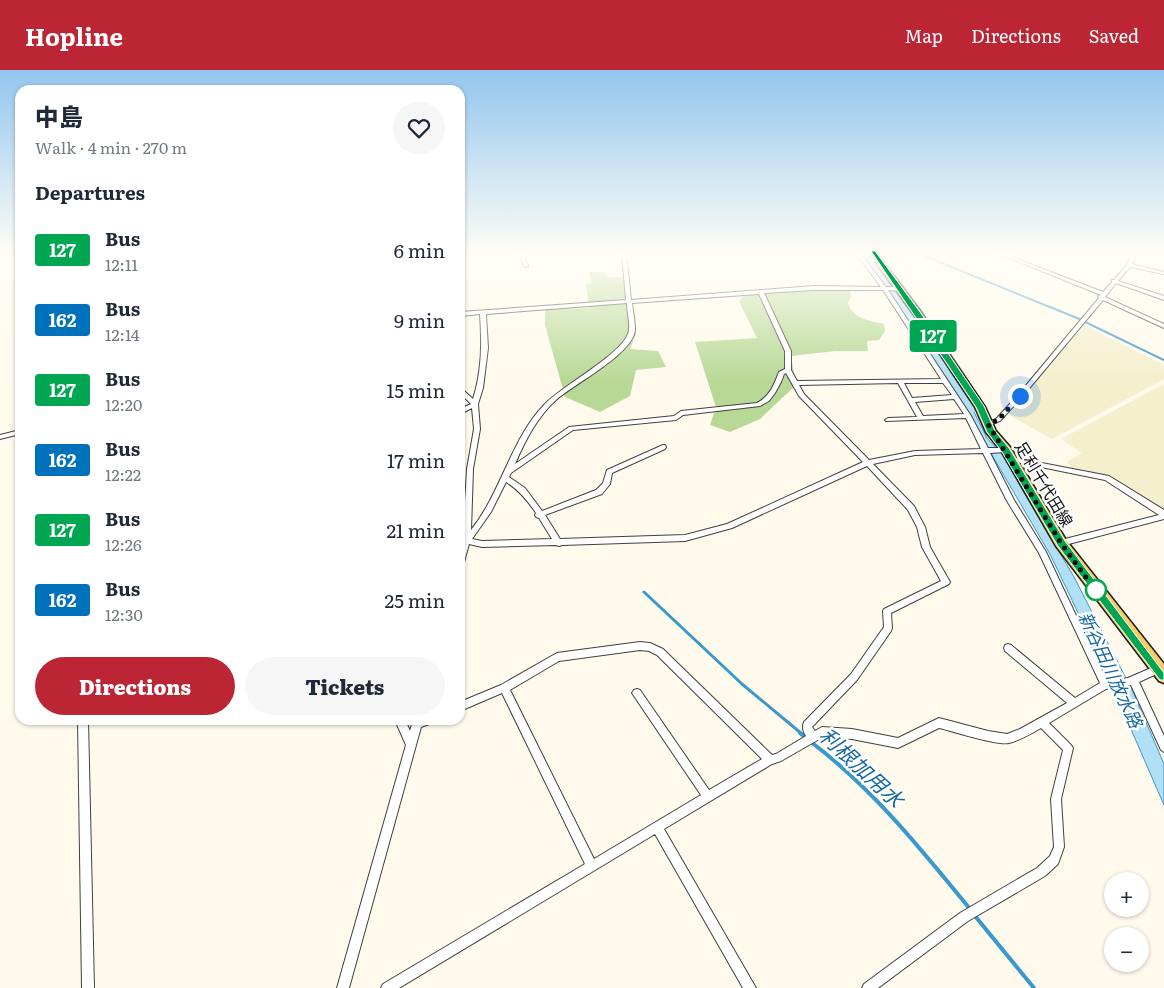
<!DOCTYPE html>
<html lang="en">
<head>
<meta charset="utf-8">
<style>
  body { margin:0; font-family:Literata,"Noto Sans JP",serif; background:#f6f6f7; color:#1f2937; height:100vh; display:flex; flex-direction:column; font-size:19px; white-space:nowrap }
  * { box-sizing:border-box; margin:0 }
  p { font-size:16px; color:#747a83 }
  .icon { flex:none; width:28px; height:28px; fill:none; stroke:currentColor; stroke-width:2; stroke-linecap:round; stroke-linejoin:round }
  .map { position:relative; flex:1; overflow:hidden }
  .details { position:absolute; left:15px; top:15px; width:450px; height:640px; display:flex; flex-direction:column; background:#fff; border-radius:15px; box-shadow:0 1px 4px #0004 }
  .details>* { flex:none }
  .badge { padding:0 10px; border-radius:4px; font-size:18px; line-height:32px }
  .fabs { position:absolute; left:1104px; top:802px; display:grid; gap:10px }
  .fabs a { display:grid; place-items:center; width:45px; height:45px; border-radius:50%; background:#fff; box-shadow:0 1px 4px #0004; font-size:25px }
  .you { position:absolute; width:25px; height:25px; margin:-12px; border:4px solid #fff; border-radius:50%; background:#1a73e8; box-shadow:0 0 0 8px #1a73e833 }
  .map>.badge { position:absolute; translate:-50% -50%; box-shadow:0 0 0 2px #fff }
  h2 { padding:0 20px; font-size:19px; line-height:45px }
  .round { display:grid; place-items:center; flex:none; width:52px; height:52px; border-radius:26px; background:#f6f6f7 }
  .headline { display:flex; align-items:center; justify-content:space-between; height:85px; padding:0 20px }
  h1 { font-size:24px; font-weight:800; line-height:38px }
  .cta { display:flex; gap:10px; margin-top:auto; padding:10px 20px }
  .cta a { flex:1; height:58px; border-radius:30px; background:#bc2533; color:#fff; font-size:20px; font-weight:800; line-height:58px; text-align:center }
  .cta a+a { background:#f6f6f7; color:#1f2937 }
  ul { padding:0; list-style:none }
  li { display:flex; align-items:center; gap:15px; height:70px; padding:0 20px }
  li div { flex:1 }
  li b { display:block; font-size:19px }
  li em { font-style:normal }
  li .badge { min-width:55px; font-weight:700; text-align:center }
  header { display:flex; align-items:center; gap:30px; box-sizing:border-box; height:70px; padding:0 25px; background:#bc2533; color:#fff }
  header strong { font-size:24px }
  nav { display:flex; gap:28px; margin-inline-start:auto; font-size:18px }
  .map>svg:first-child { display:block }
  .farmland { fill:#f4efcd }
  .forest { fill:#b8d996 }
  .water { fill:#b1e0f6; stroke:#3999cd }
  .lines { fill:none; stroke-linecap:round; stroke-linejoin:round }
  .stream-far2 { stroke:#3999cd; stroke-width:2 }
  .stream-far1 { stroke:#3999cd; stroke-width:3 }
  .stream { stroke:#3999cd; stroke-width:4 }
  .river { fill:#b1e0f6; fill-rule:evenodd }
  .street-casing { stroke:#404040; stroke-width:2 }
  .primary-casing { stroke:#1e1e1e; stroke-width:3 }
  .street { fill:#fff; fill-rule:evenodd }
  .primary { fill:#f8cd63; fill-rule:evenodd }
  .line { fill:#00a651; stroke:#fff }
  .walk { stroke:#0d0d0d; stroke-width:5; stroke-dasharray:0 9 }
  .stop-dot { fill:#fff; stroke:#00a651; stroke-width:2.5 }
  .labels { text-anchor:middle; stroke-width:5; stroke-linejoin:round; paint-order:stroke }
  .street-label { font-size:16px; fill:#0d0d0d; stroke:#fff }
  .water-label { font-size:18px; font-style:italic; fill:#16699e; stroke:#fff }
  .near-water-label { font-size:21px; font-style:italic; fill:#16699e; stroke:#fff }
</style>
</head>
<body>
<header>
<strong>Hopline</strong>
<nav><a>Map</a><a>Directions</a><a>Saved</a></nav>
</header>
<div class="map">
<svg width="1164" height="918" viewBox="0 0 1164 918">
  <rect width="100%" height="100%" fill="#fffaec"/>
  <g class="farmland">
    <polygon points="1084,255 1164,295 1164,309 1052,369 1009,345"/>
    <polygon points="1164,314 1164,441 1109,407 1073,400 1067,392 1082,383 1061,369"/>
  </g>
  <g class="forest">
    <polygon points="589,202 604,202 607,207 625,207 627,228 636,264 630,279 658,281 666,297 636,300 630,326 600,342 565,327 545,255 545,239 589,238 586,215 592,213"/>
    <path d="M836,215L849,217L851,226L848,233C852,249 871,251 884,254L885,261L879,270L867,271L868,281H836L791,286L796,315L760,349L730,362L710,355L716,337L695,272L757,268L739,231L749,221Z"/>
  </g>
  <polygon class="water" points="954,320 965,321 975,337 973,340 987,368 1001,383 1074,507 1133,622 1164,694 1164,735 1103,595 1051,486"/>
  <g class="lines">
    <polyline class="stream-far2" points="917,183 1077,248 1164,290"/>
    <polyline class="stream-far1" points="644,522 742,614 802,664"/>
    <g class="stream">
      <polyline points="800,663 806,668"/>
      <path d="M811,672C873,719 921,779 970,839"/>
      <polyline points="975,846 1034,918"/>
    </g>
    <polygon class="river" points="860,183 870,183 976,339 974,342 966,342 886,218"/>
    <g class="street-casing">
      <g id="street">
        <polygon points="519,183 523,183 528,196 528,197 524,196"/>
        <path d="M622,183H626L631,230L814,216L881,217L856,183H860L886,217H900L903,219L900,221L888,220L971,346L988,378H1006L1009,380L1006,382L990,383L1014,430L1046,482L1107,611L1128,608L1158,595L1161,596L1162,599L1161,602L1139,612L1164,666V682L1161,680L1131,615L1106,619L1049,653L1071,675L1073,678L1061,729L1064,777L1058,794L1045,806L968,851L878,918H862L864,914L960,843L1037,798L1050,786L1054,777L1051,729L1063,680L1041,658C1031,664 1020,670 1009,673C997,676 953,661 939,658L898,678L852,669L823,667L781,691L772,694L664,759L756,918H743L655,764L399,918H381L383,914L585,794L502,623L460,641V632L501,615L557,583L640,572L650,573L663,579L772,685L776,684L806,666C803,662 802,656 804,652L851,604L884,557L883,541L884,539L941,511L922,477L917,457L908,440L867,396L732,458L685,471L562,475L559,476L556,475L482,477L469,474L464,492L463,494L460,495V478L461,473H460V467L463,468V466L467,399L474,359L472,338L460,344V339L471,334L460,323V318L462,319L473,329C482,301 482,273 480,244L460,246V242L626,230ZM814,220H883L941,309L797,311L791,300V281L764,223ZM759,224L785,281V299L779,302C774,315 770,326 757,333L681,341L674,346L569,357L515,394C525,371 537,347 556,330C574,314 633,284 635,260C635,251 633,241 632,233ZM627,233C627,242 630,252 629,260C627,282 561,316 544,335C511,369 501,423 471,460L473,399L480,359L478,334L483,318L488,278L486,244ZM786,303L799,326L863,392L727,454L685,465L560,469L545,445L602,424L610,414L612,403L665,379L666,377L665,375H663L607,400L603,413L596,420L542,441L525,418L509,407L511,403L573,360L676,350L683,345L760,336L769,331L775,323L781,312L784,304ZM898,313L917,347L888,348L885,350L886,351L966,348L981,379L915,381L869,390L804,324L799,315ZM904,313H943L952,325L912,328ZM954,329L964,344L923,346L915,332ZM983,383L1007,431L1039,483L1100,613L1075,628L1011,575L1008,574L1005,575L1004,578L1005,581L1067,633L1020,659L1007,664L988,661L939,648L898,668L852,659L822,657L815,661L812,657L857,610L891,561L892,558L891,543L949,514L950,512L930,477L925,457L914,436L873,394L915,385ZM506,412C519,420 528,431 536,443L535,445L536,447L539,448L552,469L482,471L472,469L491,442ZM640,580L649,581L657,585L762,689L709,720L640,620L637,619L634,620L632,623L634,626L701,725L594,789L510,620L559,591Z"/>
        <polygon points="997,183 1002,183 1103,222 1112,212 1112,210 1114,210 1127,195 1132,183 1136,183 1132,194 1164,202 1164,204 1130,197 1118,211 1164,226 1164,230 1116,213 1105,227 1164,254 1164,258 1103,230 1022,327 1000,351 990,355 986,355 985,354 986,353 996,349 1018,325 1099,228 1098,226 1101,225"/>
        <polygon points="20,360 20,364 0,369 0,365"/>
        <polygon points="1009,387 1011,387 1109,406 1164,440 1164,449 1061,476 1058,475 1057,473 1058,471 1061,470 1159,445 1105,410 1011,391 1009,391 1008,389"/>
        <polygon points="78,650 88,650 94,918 82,918"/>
        <polygon points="395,650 405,650 410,661 413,650 434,650 432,653 421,657 349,918 337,918 406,675"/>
      </g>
    </g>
    <g class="primary-casing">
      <polygon id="primary" points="869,183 877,183 921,242 985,337 996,361 1010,377 1066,470 1164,594 1164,613 1159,611 1056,476 1002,382 986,362 975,337 914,245"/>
    </g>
    <use href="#street" class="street"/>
    <use href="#primary" class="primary"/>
  </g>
  <linearGradient id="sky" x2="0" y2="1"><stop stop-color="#92c6ee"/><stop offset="0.59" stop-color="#fffdf6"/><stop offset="1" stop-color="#fffdf6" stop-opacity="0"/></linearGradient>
  <rect width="1164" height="311" fill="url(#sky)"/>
  <polygon class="line" points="871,181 875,181 920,242 984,336 995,361 1009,378 1065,471 1164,603 1164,610 1160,610 1058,476 1002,382 987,362 976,337"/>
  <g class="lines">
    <polyline class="walk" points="1020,326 998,350 988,354 1061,473 1098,524 1096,520"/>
  </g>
  <circle class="stop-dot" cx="1096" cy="520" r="10"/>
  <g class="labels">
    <g class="street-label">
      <text transform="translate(1044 414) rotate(59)" y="6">足利千代田線</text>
    </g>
    <g class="water-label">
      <text transform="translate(1110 600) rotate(65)" y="6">新谷田川放水路</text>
    </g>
    <g class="near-water-label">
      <text transform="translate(861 698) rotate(43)" y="7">利根加用水</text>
    </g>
  </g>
</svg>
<div class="fabs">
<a>+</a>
<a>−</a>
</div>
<div class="you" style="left:1020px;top:326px"></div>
<b class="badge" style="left:933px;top:266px;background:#00a651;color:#fff">127</b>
<section class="details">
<div class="headline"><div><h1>中島</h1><p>Walk · 4 min · 270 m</p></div><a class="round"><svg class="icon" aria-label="heart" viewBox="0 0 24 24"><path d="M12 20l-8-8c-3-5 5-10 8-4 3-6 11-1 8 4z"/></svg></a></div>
<h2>Departures</h2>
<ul>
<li><span class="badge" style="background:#00a651;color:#fff">127</span><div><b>Bus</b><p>12:11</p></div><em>6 min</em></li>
<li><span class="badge" style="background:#0072bc;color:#fff">162</span><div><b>Bus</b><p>12:14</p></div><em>9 min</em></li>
<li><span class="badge" style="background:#00a651;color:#fff">127</span><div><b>Bus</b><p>12:20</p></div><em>15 min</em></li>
<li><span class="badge" style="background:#0072bc;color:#fff">162</span><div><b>Bus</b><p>12:22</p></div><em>17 min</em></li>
<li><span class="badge" style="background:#00a651;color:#fff">127</span><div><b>Bus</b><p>12:26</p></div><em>21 min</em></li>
<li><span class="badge" style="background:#0072bc;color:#fff">162</span><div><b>Bus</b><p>12:30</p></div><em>25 min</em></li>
</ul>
<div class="cta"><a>Directions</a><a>Tickets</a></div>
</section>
</div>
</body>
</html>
